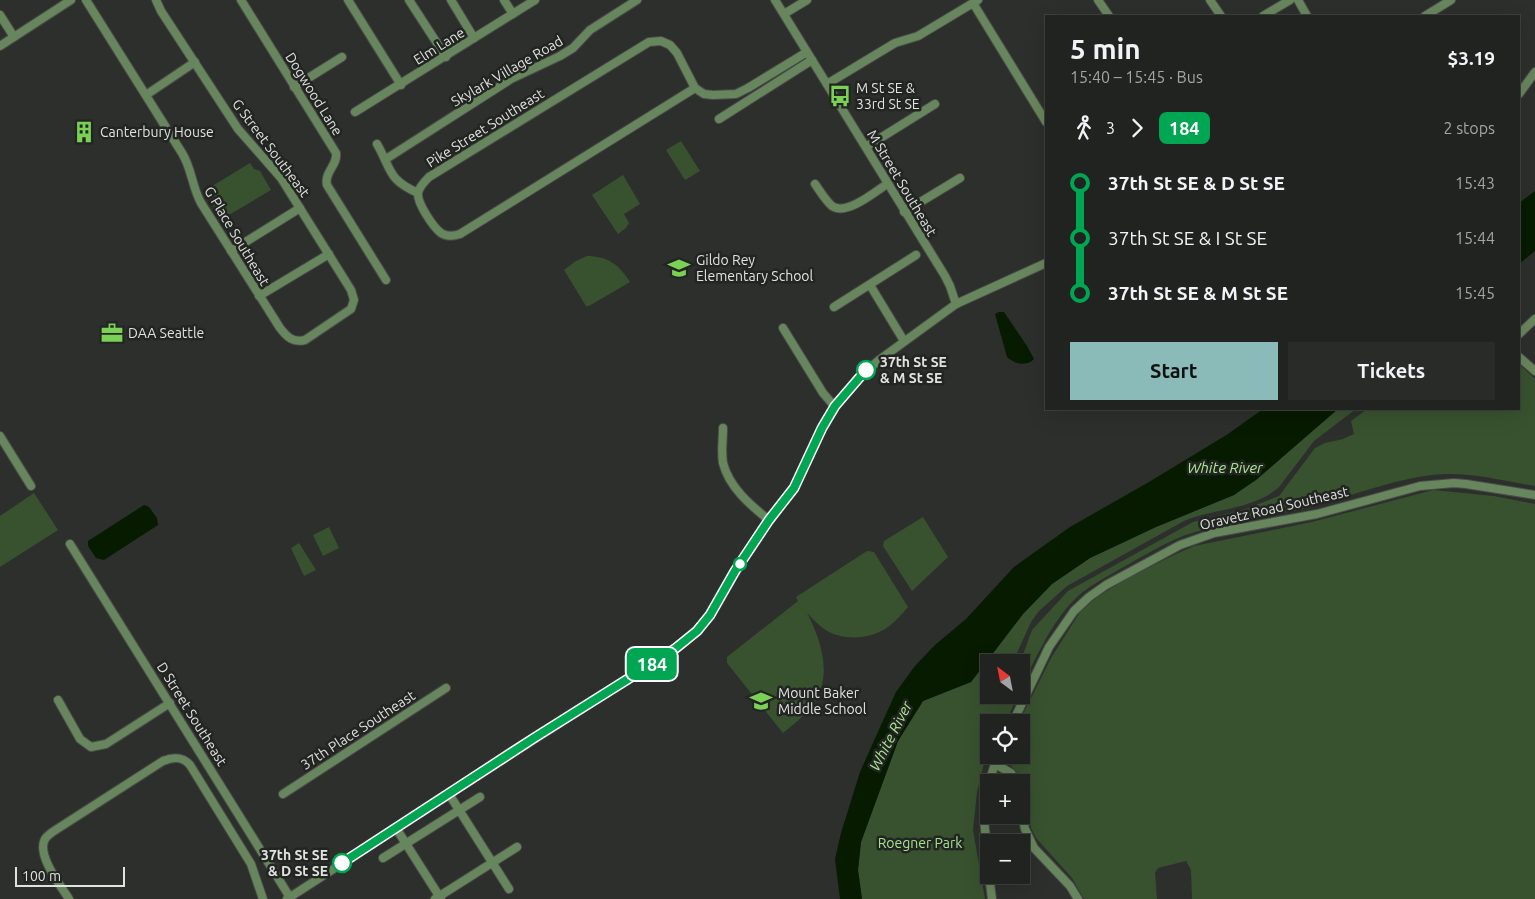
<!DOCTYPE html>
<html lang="en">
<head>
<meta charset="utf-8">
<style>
  body { margin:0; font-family:Ubuntu,sans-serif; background:#292b29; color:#f1f3f6; height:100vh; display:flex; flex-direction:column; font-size:19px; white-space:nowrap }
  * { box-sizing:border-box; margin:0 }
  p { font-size:16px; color:#a2a4a5 }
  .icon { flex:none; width:28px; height:28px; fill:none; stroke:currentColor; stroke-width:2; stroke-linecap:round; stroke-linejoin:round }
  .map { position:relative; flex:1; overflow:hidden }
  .sheet { position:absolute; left:1045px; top:15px; width:475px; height:395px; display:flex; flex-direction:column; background:#212320; border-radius:0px; box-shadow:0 5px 20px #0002,0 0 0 1px #3e403e }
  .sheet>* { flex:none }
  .badge { padding:0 10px; border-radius:8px; font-size:18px; line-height:32px }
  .needle { width:32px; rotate:328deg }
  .tools { position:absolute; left:980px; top:654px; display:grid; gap:10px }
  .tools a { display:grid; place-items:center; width:50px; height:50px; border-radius:0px; background:#212320; box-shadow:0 5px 20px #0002,0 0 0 1px #3e403e; font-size:25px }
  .scale { position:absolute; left:15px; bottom:12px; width:110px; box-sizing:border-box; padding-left:5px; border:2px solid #e0e2df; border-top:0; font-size:14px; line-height:18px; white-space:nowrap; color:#e0e2df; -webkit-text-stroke:4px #222521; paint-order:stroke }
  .map>.badge { position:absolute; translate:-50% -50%; box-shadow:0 0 0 2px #fff }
  .legs { display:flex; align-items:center; gap:8px; height:55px; padding:0 25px; font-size:16px }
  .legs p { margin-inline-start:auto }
  .overview { display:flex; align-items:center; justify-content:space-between; height:85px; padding:0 25px }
  h1 { font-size:28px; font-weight:600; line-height:38px }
  .primary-button { display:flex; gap:10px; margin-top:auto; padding:10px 25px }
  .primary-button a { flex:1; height:58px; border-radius:0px; background:#8bbbb9; color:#111; font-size:20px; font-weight:600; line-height:58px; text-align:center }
  .primary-button a+a { background:#292b29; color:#f1f3f6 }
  ul { padding:0 25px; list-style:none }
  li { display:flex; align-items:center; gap:18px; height:55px; font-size:19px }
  li i { display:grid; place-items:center; width:8px; height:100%; margin:0 6px; background:currentColor }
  li i::after { content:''; width:12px; height:12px; margin:-6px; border:4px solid; border-radius:50%; background:#212320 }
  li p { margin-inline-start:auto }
  li:first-child i { background:linear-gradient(#0000 50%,currentColor 0) }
  li:last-child i { background:linear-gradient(currentColor 50%,#0000 0) }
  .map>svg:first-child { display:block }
  .green { fill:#38522f }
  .water { fill:#071b01 }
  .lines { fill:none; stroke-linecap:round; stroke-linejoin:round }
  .minor-casing { stroke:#494c48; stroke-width:10 }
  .minor { stroke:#68865d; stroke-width:8 }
  .line-1-casing { stroke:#fff; stroke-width:11 }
  .line-1 { stroke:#00a651; stroke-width:8 }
  .stop-1-dot { fill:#fff; stroke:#00a651; stroke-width:2.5 }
  .labels { text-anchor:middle; stroke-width:5; stroke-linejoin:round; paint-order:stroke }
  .street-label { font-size:14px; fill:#e0e2df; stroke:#222521 }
  .poi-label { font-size:14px; fill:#e0e2df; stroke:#222521; text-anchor:start }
  .stop-label { font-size:14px; font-weight:bold; fill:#e0e2df; stroke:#222521; text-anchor:start }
  .park-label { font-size:14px; fill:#a5e28e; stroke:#222521 }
  .water-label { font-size:15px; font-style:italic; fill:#aae793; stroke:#222521 }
</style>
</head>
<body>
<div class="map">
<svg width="1535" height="899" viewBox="0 0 1535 899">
  <rect width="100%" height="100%" fill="#2c2f2b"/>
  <g class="green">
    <polygon points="681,141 700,171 685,180 666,150"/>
    <polygon points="250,163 254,169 260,171 271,190 222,219 204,191"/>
    <polygon points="623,175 640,204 624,214 629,223 626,228 618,234 592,195"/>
    <path d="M587,256C608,256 619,265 630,282L589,306H586L564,270L576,261Z"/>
    <path d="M1519,364L1535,379V486C1505,481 1475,473 1445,474C1402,476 1361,493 1320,504C1279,516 1236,519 1195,532C1168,540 1144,556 1120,569C1105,578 1088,586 1076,598C1052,621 1035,659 1021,689V662H989V695H1018L1006,722H989V755H991L989,758L985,759L977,792L973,830L985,899H862L858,870L861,842L898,741L923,701L971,682L1023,614L1052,584L1090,558L1156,527L1234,495L1338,409H1356L1314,441L1279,487C1253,510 1215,508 1184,521L1067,586L1039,611L1031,622L1017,653L1021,660L1032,630L1068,591L1193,522L1246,509L1279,496L1315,448L1325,443L1343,439L1354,434L1351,421L1367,409H1519Z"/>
    <polygon points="1433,490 1494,496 1535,504 1535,899 1192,899 1191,870 1186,861 1158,868 1155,873 1157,899 1084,899 1072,878 1036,838 1031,828 1023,787 1016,771 1008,763 1005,755 1021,755 1021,722 1019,722 1051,658 1080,612 1097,597 1128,578 1174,555 1194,546 1312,522"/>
    <polygon points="34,493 58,530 0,567 0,516"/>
    <polygon points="923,517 948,557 912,591 883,546 884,541"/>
    <polygon points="329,527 339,548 323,556 313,535"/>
    <polygon points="299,543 316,570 304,576 291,548"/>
    <path d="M867,551L874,552L908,607C902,614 895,622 888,627C870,640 842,641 824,629C817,624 812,618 807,613C821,640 834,677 812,706C804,716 793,725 783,733L727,663V657L798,601L796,597Z"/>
  </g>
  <g class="water">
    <polygon points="1535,191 1535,251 1519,264 1519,203"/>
    <path d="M999,312H1004L1027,346L1034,359C1026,367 1014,364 1007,357L995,314Z"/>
    <polygon points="1263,409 1338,409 1256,480 1234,495 1156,527 1090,558 1052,584 1023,614 971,682 923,701 898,741 861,842 858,870 862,899 840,899 835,859 841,833 860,772 877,734 896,692 915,666 935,645 966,619 1014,567 1070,527 1149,482 1228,434"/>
    <polygon points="144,505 149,507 157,518 158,525 104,560 96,558 88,546 88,541"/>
  </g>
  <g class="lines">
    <g class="minor-casing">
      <g id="minor">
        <path d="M86,0L182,153C192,169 192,187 201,203L280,328C287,337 293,343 305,340L351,309L354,300L351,290L281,178L238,129L161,11L156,0"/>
        <path d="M241,0L336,153C338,165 324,172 327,185L386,280"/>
        <polyline points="348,0 401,85"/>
        <polyline points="409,0 446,57"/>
        <polyline points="451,0 474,38"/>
        <polyline points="504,0 513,14"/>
        <polyline points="775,0 945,276 950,286 956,304"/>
        <polyline points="1098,0 1109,16"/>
        <polyline points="1210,0 1221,16"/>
        <polyline points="1298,0 1307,16"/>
        <polyline points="973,3 1046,122"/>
        <polyline points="784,14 807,0"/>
        <polyline points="0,15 14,37"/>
        <polyline points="1263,16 1290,0"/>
        <polyline points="1425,16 1451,0"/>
        <polyline points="0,46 71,0"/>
        <polyline points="827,84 895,43 918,36 978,0"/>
        <polyline points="294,87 342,57"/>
        <path d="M695,88L460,234C454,236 447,237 441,233C433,227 417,203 418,193C419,187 425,181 429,177L649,42L661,41L670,45L677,53L695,88L704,94L713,95L736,94L748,88L807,52"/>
        <polyline points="1519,94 1535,72"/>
        <polyline points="146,95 195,62"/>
        <polyline points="355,112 535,0"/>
        <polyline points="719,119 812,60"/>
        <path d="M377,144C392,170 387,179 418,193"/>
        <polyline points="866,147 935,104"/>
        <polyline points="386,159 511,79 560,56 573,48 590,30 637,0"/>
        <path d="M815,184C820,191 825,200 832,206C846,216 875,192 887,184"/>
        <polyline points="904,212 960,178"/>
        <polyline points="231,251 300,208"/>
        <polyline points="870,285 904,341"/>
        <polyline points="259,296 329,254"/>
        <polyline points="834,307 916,255"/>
        <polyline points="783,328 823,393 835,407"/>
        <polyline points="1519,334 1535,319"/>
        <polyline points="1519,357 1535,371"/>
        <path d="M723,428C723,439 721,452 723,463C729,487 750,505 769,520"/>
        <polyline points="0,436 31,486"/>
        <polyline points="70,544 291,899"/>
        <polyline points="58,700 80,739 91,747 106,744 170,703"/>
        <polyline points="1013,722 1049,647 1074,611 1089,597 1106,585 1180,545 1214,533 1317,514 1420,486 1454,483 1466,484 1535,495"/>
        <polyline points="995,764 1011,773 1016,782"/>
        <polyline points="989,782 998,755"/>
        <polyline points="989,783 984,819 989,870"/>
        <polyline points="283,794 446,688"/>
        <polyline points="449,794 509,889"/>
        <polyline points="1021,811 1025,829 1034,848 1070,886 1078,899"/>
        <polyline points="396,828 441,899"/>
        <polyline points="383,858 480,797"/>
        <polyline points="989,875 992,899"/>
        <path d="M69,899C61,886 36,855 45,839C47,836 51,833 54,831L163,761C173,757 182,756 190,765L251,864L263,899"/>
        <polyline points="287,899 683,643 697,631 710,615 751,546 769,520 794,488 822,429 835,407 857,379 879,360 956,304 1046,263"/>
        <polyline points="435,899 517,847"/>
      </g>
    </g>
    <use href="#minor" class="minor"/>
  </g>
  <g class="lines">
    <g class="line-1-casing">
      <polyline id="line-1" points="342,863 534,738 655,662 676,648 697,631 710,615 735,571 769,520 794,488 822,428 835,406 866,370"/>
    </g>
    <use href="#line-1" class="line-1"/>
  </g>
  <defs>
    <g id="bus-bare" transform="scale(1.725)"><path d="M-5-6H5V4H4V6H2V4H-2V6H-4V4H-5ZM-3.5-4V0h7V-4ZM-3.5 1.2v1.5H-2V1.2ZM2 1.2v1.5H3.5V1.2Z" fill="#7ad156" stroke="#222521" stroke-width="2.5" paint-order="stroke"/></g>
    <g id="building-bare" transform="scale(1.725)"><path d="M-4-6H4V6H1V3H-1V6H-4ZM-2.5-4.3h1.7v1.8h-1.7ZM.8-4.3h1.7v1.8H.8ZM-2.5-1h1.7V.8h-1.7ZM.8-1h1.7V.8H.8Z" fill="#7ad156" stroke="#222521" stroke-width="2.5" paint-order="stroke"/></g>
    <g id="school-bare" transform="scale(1.725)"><path d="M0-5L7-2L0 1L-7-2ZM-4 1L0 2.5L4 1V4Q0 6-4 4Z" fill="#7ad156" stroke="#222521" stroke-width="2.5" paint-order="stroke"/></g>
    <g id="office-bare" transform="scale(1.725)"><path d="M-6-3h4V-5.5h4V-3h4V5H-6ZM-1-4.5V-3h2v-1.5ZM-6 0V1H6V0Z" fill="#7ad156" stroke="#222521" stroke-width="2.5" paint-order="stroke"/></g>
  </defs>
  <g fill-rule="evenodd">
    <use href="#bus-bare" x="840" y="96"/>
    <use href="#building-bare" x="84" y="132"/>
    <use href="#school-bare" x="679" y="268"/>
    <use href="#office-bare" x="112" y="333"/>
    <use href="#school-bare" x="761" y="701"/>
  </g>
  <g class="stop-1-dot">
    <circle cx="866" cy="370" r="9"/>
    <circle cx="740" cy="564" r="6"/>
    <circle cx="342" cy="863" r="9"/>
  </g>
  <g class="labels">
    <g class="street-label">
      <text transform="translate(439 46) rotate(-32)" y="5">Elm Lane</text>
      <text transform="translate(507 71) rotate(-30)" y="5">Skylark Village Road</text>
      <text transform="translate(314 94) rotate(58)" y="5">Dogwood Lane</text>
      <text transform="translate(485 128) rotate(-32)" y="5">Pike Street Southeast</text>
      <text transform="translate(271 148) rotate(53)" y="5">G Street Southeast</text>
      <text transform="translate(902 183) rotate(59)" y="5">M Street Southeast</text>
      <text transform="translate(237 236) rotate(59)" y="5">G Place Southeast</text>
      <text transform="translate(1274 508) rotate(-13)" y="5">Oravetz Road Southeast</text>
      <text transform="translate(192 714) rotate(58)" y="5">D Street Southeast</text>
      <text transform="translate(358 730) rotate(-33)" y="5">37th Place Southeast</text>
    </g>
    <g class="poi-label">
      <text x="856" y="93">M St SE &amp;<tspan x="856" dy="16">33rd St SE</tspan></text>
      <text x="100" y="137">Canterbury House</text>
      <text x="696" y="265">Gildo Rey<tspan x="696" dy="16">Elementary School</tspan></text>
      <text x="128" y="338">DAA Seattle</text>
      <text x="778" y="698">Mount Baker<tspan x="778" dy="16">Middle School</tspan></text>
    </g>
    <g class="stop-label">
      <text x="880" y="367">37th St SE<tspan x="880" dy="16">&amp; M St SE</tspan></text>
      <text x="328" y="860" text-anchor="end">37th St SE<tspan x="328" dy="16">&amp; D St SE</tspan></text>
    </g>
    <g class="park-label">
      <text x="920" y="848">Roegner Park</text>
    </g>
    <g class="water-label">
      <text x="1225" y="473">White River</text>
      <text transform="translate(891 736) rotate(-63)" y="5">White River</text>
    </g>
  </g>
</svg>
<div class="tools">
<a><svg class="needle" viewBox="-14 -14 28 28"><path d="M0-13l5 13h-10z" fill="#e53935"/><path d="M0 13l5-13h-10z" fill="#a2a4a5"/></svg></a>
<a><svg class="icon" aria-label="locate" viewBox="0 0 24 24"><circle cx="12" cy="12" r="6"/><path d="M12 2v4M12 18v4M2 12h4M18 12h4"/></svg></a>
<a>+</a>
<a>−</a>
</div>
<div class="scale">100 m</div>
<b class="badge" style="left:652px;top:664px;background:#00a651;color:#fff">184</b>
<section class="sheet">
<div class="overview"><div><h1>5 min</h1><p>15:40 – 15:45 · Bus</p></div><b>$3.19</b></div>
<div class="legs"><svg class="icon" aria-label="walk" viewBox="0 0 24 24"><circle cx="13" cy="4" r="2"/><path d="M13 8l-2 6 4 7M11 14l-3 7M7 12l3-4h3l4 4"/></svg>3<svg class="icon" aria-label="forward" viewBox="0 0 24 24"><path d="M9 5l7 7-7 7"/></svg><b class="badge" style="background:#00a651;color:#fff">184</b><p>2 stops</p></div>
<ul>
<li><i style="color:#00a651"></i><b>37th St SE &amp; D St SE</b><p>15:43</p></li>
<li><i style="color:#00a651"></i><span>37th St SE &amp; I St SE</span><p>15:44</p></li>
<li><i style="color:#00a651"></i><b>37th St SE &amp; M St SE</b><p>15:45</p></li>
</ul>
<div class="primary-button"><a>Start</a><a>Tickets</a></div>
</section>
</div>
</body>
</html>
